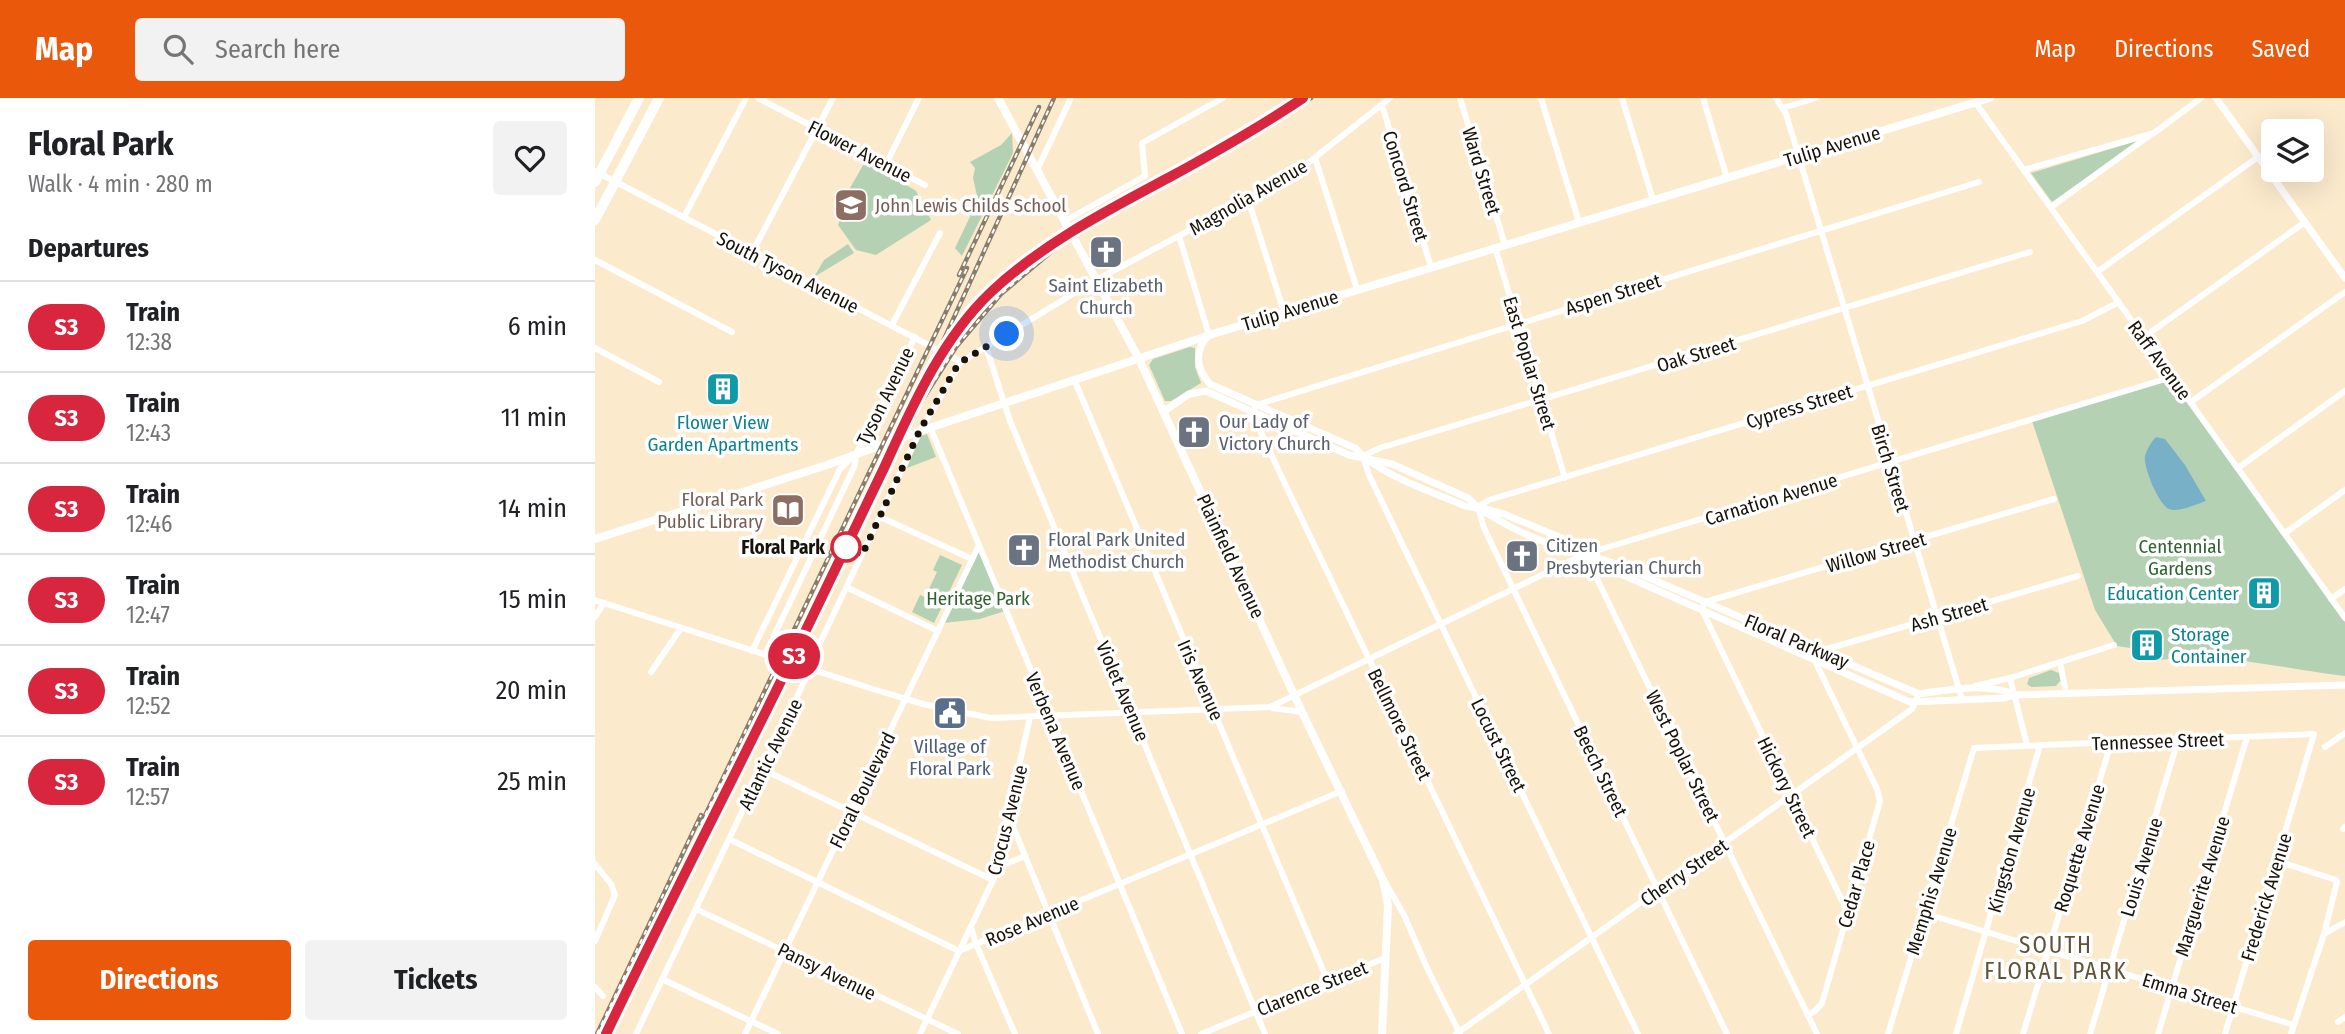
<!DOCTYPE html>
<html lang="en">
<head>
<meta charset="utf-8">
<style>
  body { margin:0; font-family:"Fira Sans Condensed",sans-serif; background:#f2f2f2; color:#202124; height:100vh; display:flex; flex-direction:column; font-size:26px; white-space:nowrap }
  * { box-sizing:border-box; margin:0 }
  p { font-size:23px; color:#757577 }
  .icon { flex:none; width:38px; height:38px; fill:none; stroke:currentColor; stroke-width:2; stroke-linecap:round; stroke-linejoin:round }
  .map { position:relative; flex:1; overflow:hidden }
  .sheet { display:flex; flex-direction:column; background:#fff; width:595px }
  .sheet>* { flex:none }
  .badge { padding:0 14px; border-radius:23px; font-size:24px; line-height:46px }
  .buttons { position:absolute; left:1666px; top:21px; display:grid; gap:14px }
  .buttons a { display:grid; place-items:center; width:63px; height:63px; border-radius:7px; background:#fff; box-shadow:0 7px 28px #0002; font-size:35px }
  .you { position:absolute; width:35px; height:35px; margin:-18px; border:5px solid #fff; border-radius:50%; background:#1a73e8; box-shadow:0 0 0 10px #1a73e833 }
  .map>.badge { position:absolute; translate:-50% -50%; box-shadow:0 0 0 4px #fff }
  h2 { padding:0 28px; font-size:26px; line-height:63px }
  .round { display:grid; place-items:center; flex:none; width:74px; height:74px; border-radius:7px; background:#f2f2f2 }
  .headline { display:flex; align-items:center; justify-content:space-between; height:119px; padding:0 28px }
  h1 { font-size:33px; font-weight:700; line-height:52px }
  .button { display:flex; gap:14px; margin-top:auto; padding:14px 28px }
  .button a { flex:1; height:80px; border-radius:7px; background:#ea580c; color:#fff; font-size:28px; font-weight:700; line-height:80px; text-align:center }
  .button a+a { background:#f2f2f2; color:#202124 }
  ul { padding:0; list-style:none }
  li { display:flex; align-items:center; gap:21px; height:91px; padding:0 28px; border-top:2px solid #e0e0e0 }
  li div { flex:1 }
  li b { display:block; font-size:26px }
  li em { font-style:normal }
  li .badge { min-width:77px; font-weight:700; text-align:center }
  header { display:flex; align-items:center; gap:42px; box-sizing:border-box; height:98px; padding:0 35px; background:#ea580c; color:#fff }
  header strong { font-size:33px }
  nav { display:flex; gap:38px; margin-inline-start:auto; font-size:24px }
  .search { width:490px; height:63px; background:#f2f2f2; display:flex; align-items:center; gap:18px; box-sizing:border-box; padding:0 24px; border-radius:7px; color:#757577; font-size:26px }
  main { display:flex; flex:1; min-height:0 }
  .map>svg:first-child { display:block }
  .green { fill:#b4d2b3 }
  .water { fill:#78b1c7 }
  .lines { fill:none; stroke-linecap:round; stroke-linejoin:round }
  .minor { stroke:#fff; stroke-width:6 }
  .tertiary { stroke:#fff; stroke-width:7 }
  .secondary { stroke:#fff; stroke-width:8 }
  .primary { stroke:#fff; stroke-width:10 }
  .rail-casing { stroke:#897d6a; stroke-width:4.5 }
  .rail { stroke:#fff; stroke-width:2; stroke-dasharray:5; stroke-linecap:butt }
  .line-casing { stroke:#fff; stroke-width:16 }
  .line { stroke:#d7263d; stroke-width:10 }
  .walk { stroke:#181208; stroke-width:7; stroke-dasharray:0 12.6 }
  .stop-dot { fill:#fff; stroke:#d7263d; stroke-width:3.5 }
  .labels { text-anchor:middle; stroke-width:7; stroke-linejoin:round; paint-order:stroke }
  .street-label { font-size:19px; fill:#181208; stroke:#fff }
  .education-label { font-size:19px; fill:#785e54; stroke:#fff; text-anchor:start }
  .worship-label { font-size:19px; fill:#5b616d; stroke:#fff; text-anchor:start }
  .culture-label { font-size:19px; fill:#0d838f; stroke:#fff }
  .park-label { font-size:19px; fill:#306330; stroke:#fff }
  .stop-label { font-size:19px; font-weight:bold; fill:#181208; stroke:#fff; text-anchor:end }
  .service-label { font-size:19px; fill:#4e5e75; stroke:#fff }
  .quarter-label { font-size:23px; letter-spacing:2px; fill:#615239; stroke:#fff }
</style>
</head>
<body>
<header>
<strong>Map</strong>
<div class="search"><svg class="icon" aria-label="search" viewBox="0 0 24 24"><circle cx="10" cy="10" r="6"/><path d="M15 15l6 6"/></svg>Search here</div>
<nav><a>Map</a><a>Directions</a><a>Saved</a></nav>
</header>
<main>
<section class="sheet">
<div class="headline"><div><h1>Floral Park</h1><p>Walk · 4 min · 280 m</p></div><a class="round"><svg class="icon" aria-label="heart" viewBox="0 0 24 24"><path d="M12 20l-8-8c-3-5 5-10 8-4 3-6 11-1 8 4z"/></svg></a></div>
<h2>Departures</h2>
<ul>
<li><span class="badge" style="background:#d7263d;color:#fff">S3</span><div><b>Train</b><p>12:38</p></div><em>6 min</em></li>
<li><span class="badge" style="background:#d7263d;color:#fff">S3</span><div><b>Train</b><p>12:43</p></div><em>11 min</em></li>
<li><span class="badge" style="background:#d7263d;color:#fff">S3</span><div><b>Train</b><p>12:46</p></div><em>14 min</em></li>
<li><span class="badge" style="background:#d7263d;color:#fff">S3</span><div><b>Train</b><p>12:47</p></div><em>15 min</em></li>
<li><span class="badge" style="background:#d7263d;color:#fff">S3</span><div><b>Train</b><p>12:52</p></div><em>20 min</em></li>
<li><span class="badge" style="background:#d7263d;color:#fff">S3</span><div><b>Train</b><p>12:57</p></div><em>25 min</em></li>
</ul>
<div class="button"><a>Directions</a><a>Tickets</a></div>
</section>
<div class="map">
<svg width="1750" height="936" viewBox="0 0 1750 936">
  <rect width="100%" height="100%" fill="#fceacd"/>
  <g class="green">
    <polygon points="417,35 418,55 367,158 360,150 383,102 378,80 380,70 375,64 406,47"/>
    <polygon points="1545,42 1457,104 1436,75"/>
    <polygon points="271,62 321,93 336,122 281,157 261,152 243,127 248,112 247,104"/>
    <polygon points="253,146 259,155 219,179 229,162"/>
    <polygon points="595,249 600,250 600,269 606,285 576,303 570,303 554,267 558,261"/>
    <path d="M1577,279L1750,524V578C1699,572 1640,558 1590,560C1573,560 1551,567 1538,554L1542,551L1522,548L1500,512L1437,323Z"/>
    <polygon points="332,336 341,359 312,370 324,339"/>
    <polygon points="384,450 410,513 385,521 348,525"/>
    <polygon points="345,457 367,467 339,525 317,514 325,497 330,499 342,474 338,472"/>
    <polygon points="1456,572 1464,575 1466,582 1461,588 1436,589 1432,586 1434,580"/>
  </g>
  <path class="water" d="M1561,339L1570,341L1590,367L1611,403C1602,406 1583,415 1574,411C1564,407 1548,369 1550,358C1552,351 1556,344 1561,339Z"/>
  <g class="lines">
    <g class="minor">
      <polyline points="163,0 330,87"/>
      <polyline points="865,0 910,147"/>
      <polyline points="946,0 984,124"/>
      <polyline points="1027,0 1058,102"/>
      <polyline points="1108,0 1132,80"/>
      <polyline points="1181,0 1191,16 1367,601"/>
      <polyline points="1380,4 1750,520"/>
      <polyline points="787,7 836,169"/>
      <polyline points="1188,10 1221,0"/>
      <polyline points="720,60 762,191"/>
      <polyline points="291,66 324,0"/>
      <polyline points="442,72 476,0"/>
      <polyline points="1429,72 1559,35 1606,0"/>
      <polyline points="0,73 366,264"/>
      <polyline points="653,101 689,214"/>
      <polyline points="1456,109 1554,38"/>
      <polyline points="89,119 151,0"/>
      <polyline points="470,123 550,78 547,45 628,0"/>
      <polyline points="584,138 614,237"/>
      <polyline points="900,149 970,380"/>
      <polyline points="157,155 238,0"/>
      <polyline points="0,162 137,234"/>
      <polyline points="1502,174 1663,59"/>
      <polyline points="297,227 345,135"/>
      <polyline points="1549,239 1710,124"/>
      <polyline points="391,249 415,323 670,936"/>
      <polyline points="0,250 64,284"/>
      <polyline points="479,281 733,884"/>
      <polyline points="1596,304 1750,194"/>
      <polyline points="335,329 587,936"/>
      <polyline points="1643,370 1750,293"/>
      <polyline points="285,419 377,461"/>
      <polyline points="1690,435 1750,392"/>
      <polyline points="990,456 1222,936"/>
      <polyline points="251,489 343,533"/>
      <polyline points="1736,501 1750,491"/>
      <polyline points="0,502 281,592 328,606 396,620 675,609 990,456 1577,279"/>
      <polyline points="0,519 9,505"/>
      <polyline points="157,553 245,371 261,356 320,239"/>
      <polyline points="170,557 260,367 261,356"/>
      <polyline points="1465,564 1471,595"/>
      <polyline points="56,574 86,530"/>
      <polyline points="1415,580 1432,647"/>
      <polyline points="1380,588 1415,580 1519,547"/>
      <polyline points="677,610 707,614"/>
      <polyline points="1730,649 1750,635"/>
      <polyline points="167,671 398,782"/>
      <polyline points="415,721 503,936"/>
      <polyline points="1748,731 1750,729"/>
      <polyline points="134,741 364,853 747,693"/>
      <polyline points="1682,763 1741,782 1742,784 1729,836 1696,936"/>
      <polyline points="0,766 16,786 20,797 0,843"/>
      <polyline points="401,770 430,758"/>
      <polyline points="790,784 809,817 833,872 865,936"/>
      <polyline points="101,811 363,936"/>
      <polyline points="1253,815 1107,512 1110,504 1459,401"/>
      <polyline points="1329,815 1699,927"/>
      <polyline points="376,829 381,846 420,936"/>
      <polyline points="1729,836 1750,824"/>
      <polyline points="67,881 183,936"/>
      <polyline points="0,889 8,898"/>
      <polyline points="1212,917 1220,913 1227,905 1285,703 1282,691 1220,563 1225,553 1483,478"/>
      <polyline points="1743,924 1750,919"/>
      <polyline points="41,936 207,588 225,545 325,333 366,264 501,182 653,101 713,65 795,0"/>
      <polyline points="150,936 384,447"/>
      <polyline points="325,936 398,782 435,619"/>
      <polyline points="606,936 790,860"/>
      <polyline points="861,936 1317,611 1322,600"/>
      <polyline points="954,936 690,386 657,315 661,307 1384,84"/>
      <polyline points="1043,936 774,377 768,358 785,350 1435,154"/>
      <polyline points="1132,936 889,430 883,409 894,402 1487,223 1524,204"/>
      <polyline points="1293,936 1379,650 1719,636 1630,936"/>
      <polyline points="1361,936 1445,647"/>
      <polyline points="1428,936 1516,645"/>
      <polyline points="1495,936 1583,642"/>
      <polyline points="1563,936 1652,639"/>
    </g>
    <g class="tertiary">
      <polyline points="1621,0 1750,180"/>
      <path d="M614,237C599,252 601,271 615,286L760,350C785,378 836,393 870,408C885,409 892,416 905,423C928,436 956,448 983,454"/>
      <polyline points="568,314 594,296 611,293 754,357 797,366 873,400 883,409 909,416 969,441 1021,474 1315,604 1410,600 1419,597 1750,587"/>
      <path d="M1004,460L1024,467L1324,596C1354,592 1389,584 1419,596"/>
    </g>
    <g class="secondary">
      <polyline points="403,0 544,261 707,614 788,782 793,807 787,936"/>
      <polyline points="0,441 232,367 325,333 621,235 1395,0"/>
    </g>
    <g class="primary">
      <polyline points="0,84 44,0"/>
      <polyline points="0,122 64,0"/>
    </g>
    <g class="rail-casing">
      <g id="rail">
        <polyline points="364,177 444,9"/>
        <polyline points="335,272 459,0"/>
        <polyline points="106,726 372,170"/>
        <polyline points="2,936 106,717"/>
        <polyline points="17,936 102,758 186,594 321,312 361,249 406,196 462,149 508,121 646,45 716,0"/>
      </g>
    </g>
    <use href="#rail" class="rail"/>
  </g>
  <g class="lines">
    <g class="line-casing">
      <path id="line" d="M11,936C80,792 154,651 223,507C245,461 267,416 289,370C317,309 346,242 395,195C447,146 511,113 573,80C619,55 665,29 708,0"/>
    </g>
    <use href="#line" class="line"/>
    <polyline class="walk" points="251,449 267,457 325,332 361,270 366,264 412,236"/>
  </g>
  <defs>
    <g id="school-square" transform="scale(1.75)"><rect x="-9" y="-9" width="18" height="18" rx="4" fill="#8d6e63" stroke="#fff"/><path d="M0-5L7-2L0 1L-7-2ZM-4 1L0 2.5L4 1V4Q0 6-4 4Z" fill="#fff"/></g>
    <g id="church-square" transform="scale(1.75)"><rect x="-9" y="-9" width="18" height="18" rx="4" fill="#6b7280" stroke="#fff"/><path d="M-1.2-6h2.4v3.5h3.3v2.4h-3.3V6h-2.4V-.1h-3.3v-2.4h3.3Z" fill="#fff"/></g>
    <g id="building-square" transform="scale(1.75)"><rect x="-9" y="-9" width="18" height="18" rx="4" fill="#0f9aa8" stroke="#fff"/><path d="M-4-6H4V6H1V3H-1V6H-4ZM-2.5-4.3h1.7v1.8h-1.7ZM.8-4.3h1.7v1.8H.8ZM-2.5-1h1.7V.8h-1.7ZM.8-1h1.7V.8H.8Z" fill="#fff"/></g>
    <g id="library-square" transform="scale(1.75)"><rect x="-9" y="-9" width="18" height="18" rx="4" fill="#8d6e63" stroke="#fff"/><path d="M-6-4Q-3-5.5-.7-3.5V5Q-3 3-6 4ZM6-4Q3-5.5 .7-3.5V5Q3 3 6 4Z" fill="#fff"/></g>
    <g id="civic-square" transform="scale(1.75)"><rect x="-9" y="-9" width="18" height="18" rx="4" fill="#5c6f8a" stroke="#fff"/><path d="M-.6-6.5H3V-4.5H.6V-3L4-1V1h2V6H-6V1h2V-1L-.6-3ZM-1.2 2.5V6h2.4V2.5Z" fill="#fff"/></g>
  </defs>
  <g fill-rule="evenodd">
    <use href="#school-square" x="256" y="107"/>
    <use href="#church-square" x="511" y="154"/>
    <use href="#building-square" x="128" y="291"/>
    <use href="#church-square" x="599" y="334"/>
    <use href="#library-square" x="193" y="412"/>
    <use href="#church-square" x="429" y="452"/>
    <use href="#church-square" x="927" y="458"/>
    <use href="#building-square" x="1669" y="495"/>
    <use href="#building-square" x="1552" y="547"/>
    <use href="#civic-square" x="355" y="615"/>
  </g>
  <circle class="stop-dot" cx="251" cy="449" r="14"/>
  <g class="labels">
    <g class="street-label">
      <text transform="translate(1237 48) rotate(-17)" y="7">Tulip Avenue</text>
      <text transform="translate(265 53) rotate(27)" y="7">Flower Avenue</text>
      <text transform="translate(887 73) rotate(73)" y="7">Ward Street</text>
      <text transform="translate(811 88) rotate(73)" y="7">Concord Street</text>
      <text transform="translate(653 99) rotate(-30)" y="7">Magnolia Avenue</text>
      <text transform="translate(193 174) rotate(27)" y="7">South Tyson Avenue</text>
      <text transform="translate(1018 196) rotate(-17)" y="7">Aspen Street</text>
      <text transform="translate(695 212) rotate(-17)" y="7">Tulip Avenue</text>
      <text transform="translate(1101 256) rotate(-17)" y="7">Oak Street</text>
      <text transform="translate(1565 262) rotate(54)" y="7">Raff Avenue</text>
      <text transform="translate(935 265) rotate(73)" y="7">East Poplar Street</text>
      <text transform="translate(290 298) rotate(-64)" y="7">Tyson Avenue</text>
      <text transform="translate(1204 308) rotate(-17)" y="7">Cypress Street</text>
      <text transform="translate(1296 370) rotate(73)" y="7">Birch Street</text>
      <text transform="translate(1176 401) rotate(-17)" y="7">Carnation Avenue</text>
      <text transform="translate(1281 454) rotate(-16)" y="7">Willow Street</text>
      <text transform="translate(636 458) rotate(65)" y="7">Plainfield Avenue</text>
      <text transform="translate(1354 516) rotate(-16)" y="7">Ash Street</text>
      <text transform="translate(1202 543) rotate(23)" y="7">Floral Parkway</text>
      <text transform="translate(606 582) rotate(66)" y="7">Iris Avenue</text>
      <text transform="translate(528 593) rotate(67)" y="7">Violet Avenue</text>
      <text transform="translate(805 626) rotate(64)" y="7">Bellmore Street</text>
      <text transform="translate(461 633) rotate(67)" y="7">Verbena Avenue</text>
      <text transform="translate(1563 643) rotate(-2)" y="7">Tennessee Street</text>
      <text transform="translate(904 647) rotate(64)" y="7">Locust Street</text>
      <text transform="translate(175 656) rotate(-64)" y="7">Atlantic Avenue</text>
      <text transform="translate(1088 658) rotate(64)" y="7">West Poplar Street</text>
      <text transform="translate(1006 673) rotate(64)" y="7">Beech Street</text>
      <text transform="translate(1192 689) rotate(64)" y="7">Hickory Street</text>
      <text transform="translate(267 692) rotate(-64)" y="7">Floral Boulevard</text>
      <text transform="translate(412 722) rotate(-76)" y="7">Crocus Avenue</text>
      <text transform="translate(1484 750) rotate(-73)" y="7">Roquette Avenue</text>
      <text transform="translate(1416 752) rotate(-74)" y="7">Kingston Avenue</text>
      <text transform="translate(1546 769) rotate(-73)" y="7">Louis Avenue</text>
      <text transform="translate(1089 774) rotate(-35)" y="7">Cherry Street</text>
      <text transform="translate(1261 786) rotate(-74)" y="7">Cedar Place</text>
      <text transform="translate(1607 788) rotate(-73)" y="7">Marguerite Avenue</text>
      <text transform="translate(1336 793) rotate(-73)" y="7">Memphis Avenue</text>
      <text transform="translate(1671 799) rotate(-73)" y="7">Frederick Avenue</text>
      <text transform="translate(437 823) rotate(-23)" y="7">Rose Avenue</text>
      <text transform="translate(232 873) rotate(26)" y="7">Pansy Avenue</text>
      <text transform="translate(717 890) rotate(-22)" y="7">Clarence Street</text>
      <text transform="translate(1595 895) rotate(17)" y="7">Emma Street</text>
    </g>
    <g class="education-label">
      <text x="280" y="114">John Lewis Childs School</text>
      <text x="168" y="408" text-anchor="end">Floral Park<tspan x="168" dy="22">Public Library</tspan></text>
    </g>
    <g class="worship-label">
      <text x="511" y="194" text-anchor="middle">Saint Elizabeth<tspan x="511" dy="22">Church</tspan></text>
      <text x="624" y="330">Our Lady of<tspan x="624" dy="22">Victory Church</tspan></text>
      <text x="453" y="448">Floral Park United<tspan x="453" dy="22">Methodist Church</tspan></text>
      <text x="951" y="454">Citizen<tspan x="951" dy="22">Presbyterian Church</tspan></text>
    </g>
    <g class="culture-label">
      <text x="128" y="331">Flower View<tspan x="128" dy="22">Garden Apartments</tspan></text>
      <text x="1644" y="502" text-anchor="end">Education Center</text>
      <text x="1576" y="543" text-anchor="start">Storage<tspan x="1576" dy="22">Container</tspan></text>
    </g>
    <g class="park-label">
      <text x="1585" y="455">Centennial<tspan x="1585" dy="22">Gardens</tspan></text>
      <text x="383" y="507">Heritage Park</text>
    </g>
    <g class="stop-label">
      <text x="230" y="456">Floral Park</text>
    </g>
    <g class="service-label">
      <text x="355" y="655">Village of<tspan x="355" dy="22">Floral Park</tspan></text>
    </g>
    <g class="quarter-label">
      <text x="1461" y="855">SOUTH<tspan x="1461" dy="26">FLORAL PARK</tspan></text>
    </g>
  </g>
</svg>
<div class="buttons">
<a><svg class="icon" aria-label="layers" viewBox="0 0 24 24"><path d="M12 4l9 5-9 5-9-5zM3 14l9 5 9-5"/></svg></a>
</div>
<div class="you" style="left:412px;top:236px"></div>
<b class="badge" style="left:199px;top:558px;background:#d7263d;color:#fff">S3</b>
</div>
</main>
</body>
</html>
